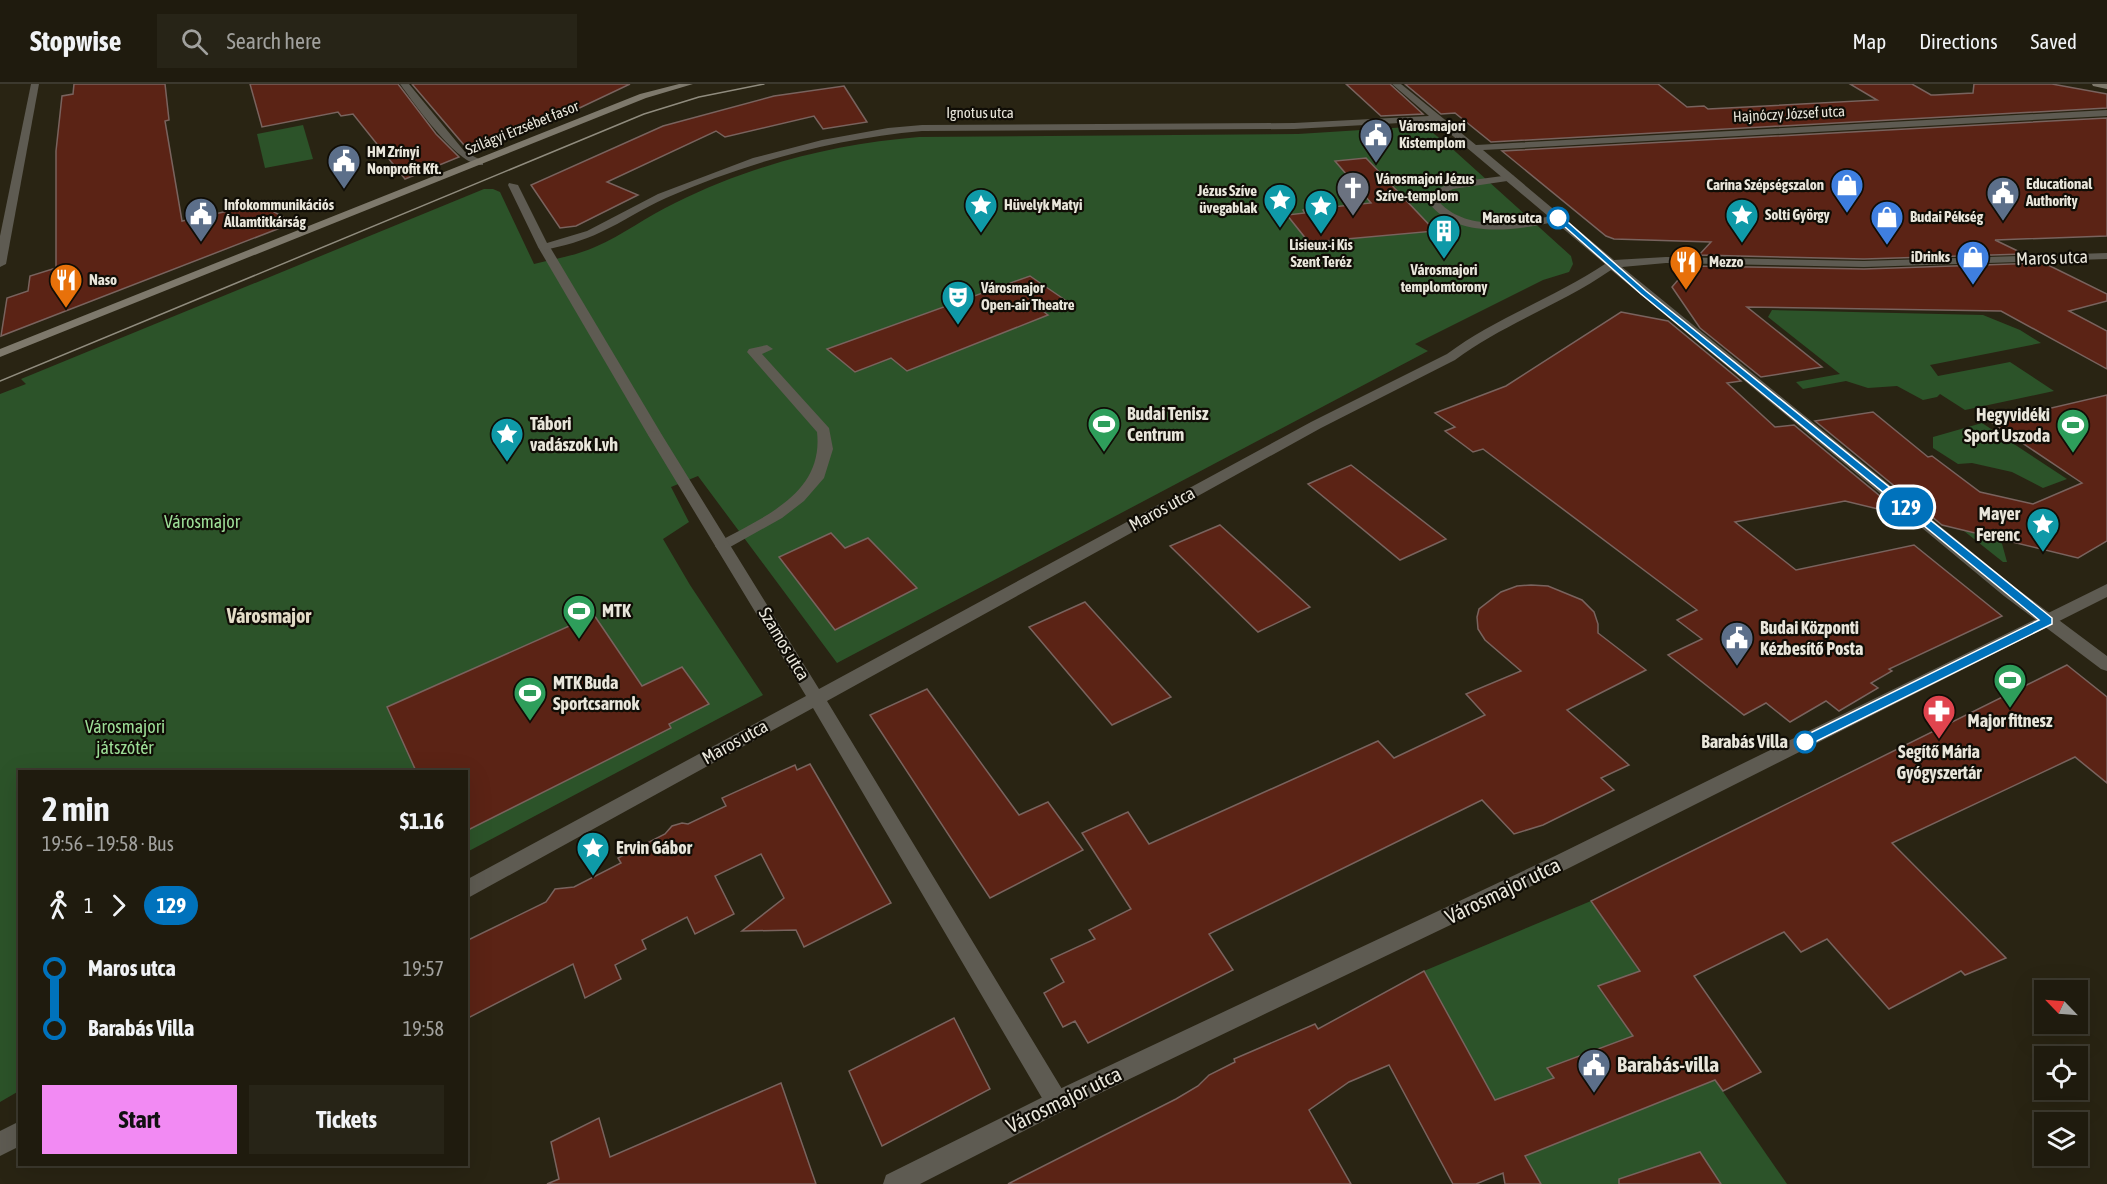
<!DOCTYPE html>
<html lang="en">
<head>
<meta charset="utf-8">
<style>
  body { margin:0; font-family:"Asap Condensed",sans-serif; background:#272417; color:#f1f3f6; height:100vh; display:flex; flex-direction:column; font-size:22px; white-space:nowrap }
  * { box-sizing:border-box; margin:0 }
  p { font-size:20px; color:#a1a19e }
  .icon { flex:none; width:33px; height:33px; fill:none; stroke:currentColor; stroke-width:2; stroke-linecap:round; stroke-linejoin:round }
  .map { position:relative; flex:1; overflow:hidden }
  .side { position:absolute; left:18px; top:686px; width:450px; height:396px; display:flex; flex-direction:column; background:#1f1b0e; border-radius:0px; box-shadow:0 6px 24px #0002,0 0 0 2px #3c392e }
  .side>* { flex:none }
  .badge { padding:0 12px; border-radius:20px; font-size:21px; line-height:39px }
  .needle { width:39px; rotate:295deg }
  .buttons { position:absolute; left:2034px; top:896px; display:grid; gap:12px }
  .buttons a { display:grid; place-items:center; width:54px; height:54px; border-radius:0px; background:#1f1b0e; box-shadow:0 6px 24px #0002,0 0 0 2px #3c392e; font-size:30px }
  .map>.badge { position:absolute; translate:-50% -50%; box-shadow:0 0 0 3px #fff }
  .legs { display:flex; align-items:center; gap:9px; height:66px; padding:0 24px; font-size:20px }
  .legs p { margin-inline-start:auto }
  .overview { display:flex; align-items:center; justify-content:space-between; height:102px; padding:0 24px }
  h1 { font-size:33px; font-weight:700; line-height:45px }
  .button { display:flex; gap:12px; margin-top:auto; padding:12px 24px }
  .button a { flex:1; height:69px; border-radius:0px; background:#f28af3; color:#111; font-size:24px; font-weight:700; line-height:69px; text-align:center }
  .button a+a { background:#272417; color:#f1f3f6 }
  ul { padding:0 24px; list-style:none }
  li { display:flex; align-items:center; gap:21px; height:60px; font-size:22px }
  li i { display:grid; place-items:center; width:9px; height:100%; margin:0 8px; background:currentColor }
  li i::after { content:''; width:15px; height:15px; margin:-8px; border:4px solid; border-radius:50%; background:#1f1b0e }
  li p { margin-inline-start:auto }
  li:first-child i { background:linear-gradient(#0000 50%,currentColor 0) }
  li:last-child i { background:linear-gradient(currentColor 50%,#0000 0) }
  header { display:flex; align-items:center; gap:36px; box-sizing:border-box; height:84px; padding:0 30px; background:#1f1b0e; border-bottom:2px solid #3c392e }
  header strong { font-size:28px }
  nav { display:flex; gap:33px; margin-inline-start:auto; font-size:21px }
  .search { width:420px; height:54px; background:#272417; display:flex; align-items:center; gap:15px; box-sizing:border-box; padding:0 21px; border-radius:0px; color:#a1a19e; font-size:22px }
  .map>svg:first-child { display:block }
  .green { fill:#2c5329 }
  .building { fill:#5b2315; stroke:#79635e; stroke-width:1.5 }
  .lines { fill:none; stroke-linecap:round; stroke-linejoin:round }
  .service { fill:#5e5b52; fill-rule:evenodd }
  .pedestrian { fill:#5e5b52; fill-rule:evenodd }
  .minor { fill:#5e5b52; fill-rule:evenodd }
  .tertiary { fill:#5e5b52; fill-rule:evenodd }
  .secondary { fill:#7e796c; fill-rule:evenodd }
  .tram { stroke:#908c7e; stroke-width:1.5 }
  .line-1 { fill:#0072bc; stroke:#fff; stroke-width:1.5 }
  .stop-1-dot { fill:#fff; stroke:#0072bc; stroke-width:3 }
  .labels { text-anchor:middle; stroke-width:4.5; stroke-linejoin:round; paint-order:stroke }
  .far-street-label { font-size:15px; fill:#e9e6db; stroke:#100d06 }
  .far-poi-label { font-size:15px; font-weight:bold; fill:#e9e6db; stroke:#100d06; text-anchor:start }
  .far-stop-label { font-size:15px; font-weight:bold; fill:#e9e6db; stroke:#100d06; text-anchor:end }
  .street-label { font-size:18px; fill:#e9e6db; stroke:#100d06 }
  .poi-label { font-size:18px; font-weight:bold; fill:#e9e6db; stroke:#100d06; text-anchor:start }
  .park-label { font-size:18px; fill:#9dde97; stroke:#100d06 }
  .stop-label { font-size:18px; font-weight:bold; fill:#e9e6db; stroke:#100d06; text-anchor:end }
  .neighbourhood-label { font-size:20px; font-weight:bold; fill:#e3dcc7; stroke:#100d06 }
  .near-street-label { font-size:21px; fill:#e9e6db; stroke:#100d06 }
  .near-poi-label { font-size:21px; font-weight:bold; fill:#e9e6db; stroke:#100d06; text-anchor:start }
</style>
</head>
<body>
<header>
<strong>Stopwise</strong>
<div class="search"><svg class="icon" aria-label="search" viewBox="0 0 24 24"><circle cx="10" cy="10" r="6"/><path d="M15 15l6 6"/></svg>Search here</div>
<nav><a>Map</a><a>Directions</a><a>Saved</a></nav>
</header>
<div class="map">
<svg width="2107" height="1100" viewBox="0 0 2107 1100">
  <rect width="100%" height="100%" fill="#292413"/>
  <g class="green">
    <polygon points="303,41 313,75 265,84 257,50"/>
    <path d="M1424,42L1447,60L1571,172L1573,180L1569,188L1543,196L1415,260L1428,267L837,579L698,392L671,403L689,438L663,455L690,501L763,611L467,768L466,687H20L19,1007L0,1018V310L26,300L21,295L484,105H493L500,108L534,180C554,175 575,172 595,163C623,151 647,132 675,119C751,81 834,60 919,53L1298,50Z"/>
    <polygon points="1772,226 1983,231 2020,246 2041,259 1930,281 1938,292 2010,278 2054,307 1965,326 1940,310 1937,313 1923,316 1897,302 1868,304 1846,297 1803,305 1796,298 1840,290 1768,233"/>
    <polygon points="1982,339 2067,395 2043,404 2012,388 1972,379 1958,380 1933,364 1933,353"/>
    <polygon points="1964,447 2001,456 2007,478 2003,478"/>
    <polygon points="1591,817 1787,1100 1541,1100 1424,887"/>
  </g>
  <g class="building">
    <polygon points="74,0 165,0 169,36 165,37 182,137 261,120 293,139 1,252 7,214 28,207 30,192 56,184 56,67 62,12 73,10"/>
    <polygon points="250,0 398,0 436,50 459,73 405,95 353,30 341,32 338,28 262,43"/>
    <polygon points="412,0 630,0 571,28 470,68"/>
    <polygon points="1346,0 1390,0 1423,30 1381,32"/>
    <polygon points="1405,0 1658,0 1687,23 1704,22 1708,25 1877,16 1850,0 1912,0 1931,11 1935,11 1973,9 1974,0 2052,0 2107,10 2107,24 1491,58 1455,29 1441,30"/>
    <polygon points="844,2 867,38 823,45 814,32 725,53 716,47 607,98 638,111 576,142 560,144 531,101 663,42 774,12"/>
    <polygon points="2107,34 2107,152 1995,156 2024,170 1864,175 1699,171 1711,158 1614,155 1606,152 1502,67"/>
    <polygon points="1366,74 1435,147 1313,158 1307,156 1287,131 1305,129 1303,126 1371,119 1335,77"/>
    <polygon points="2044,179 2107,210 2107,217 2069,227 2107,247 2107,285 2001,227 1747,223 1822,283 1761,293 1700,244 1672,203 1690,182 1864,185"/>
    <polygon points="1030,192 1068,218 1044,228 1048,231 907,287 891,274 855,288 827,265"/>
    <polygon points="1621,228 1668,237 1741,297 1727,299 1775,343 1794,341 1903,431 1845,417 1735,438 1796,486 1914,461 2002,532 1889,585 1892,587 1871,599 1878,604 1839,627 1826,617 1790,638 1766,619 1744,631 1668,571 1702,555 1677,536 1697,526 1483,365 1473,368 1445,347 1455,343 1435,329 1506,302"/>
    <polygon points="2107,311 2107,457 2078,474 1942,441 1815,337 1873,328 1928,373 1932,372 1980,408 2033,420 2082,399 1991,338"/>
    <polygon points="1351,381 1446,455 1400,476 1308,400"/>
    <polygon points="1220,441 1310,523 1258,548 1170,462"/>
    <polygon points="831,449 845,464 868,454 917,504 835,546 779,473"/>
    <polygon points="1531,501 1548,502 1582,516 1594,528 1598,540 1598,549 1646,586 1567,626 1629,681 1601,694 1614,706 1543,741 1514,750 1482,716 1209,850 1233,886 1088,959 1075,937 1063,943 1044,909 1064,898 1051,875 1095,855 1089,846 1131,825 1082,749 1128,728 1149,760 1378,657 1394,674 1485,631 1466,610 1521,587 1485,556 1478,545 1477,533 1479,525 1501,508 1517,502"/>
    <polygon points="1085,518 1171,613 1112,641 1029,543"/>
    <polygon points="594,531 642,602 682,583 709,620 669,640 671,644 466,747 466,687 416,687 387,623"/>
    <polygon points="2067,581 2107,613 2107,699 2075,673 1892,759 2006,874 1965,891 1961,887 1889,925 1827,855 1801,868 1784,848 1694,892 1761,988 1723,1007 1715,996 1525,1072 1541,1100 1505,1100 1503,1089 1476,1100 1453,1100 1389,981 1349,998 1309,1026 1351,1100 1008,1100 1176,1015 1198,1002 1209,991 1235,978 1234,975 1315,940 1318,945 1424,887 1495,1016 1554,994 1547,984 1633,952 1598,902 1640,887 1591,817"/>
    <polygon points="927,605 1019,731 1048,718 1083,766 990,814 870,631"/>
    <polygon points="810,680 891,819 804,863 796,846 742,847 784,814 761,770 715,792 734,830 695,850 687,833 642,856 646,865 615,881 621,895 585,914 573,880 466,935 466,857 546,818 555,805 574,803 621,779 618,774 665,750 672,742 682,739 688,740 726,722 722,714 795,681 797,686"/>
    <polygon points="954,934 990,1005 882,1062 849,987"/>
    <polygon points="781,999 816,1100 547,1100 559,1095 551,1058 599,1034 610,1073"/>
    <polygon points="1700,1068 1721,1100 1619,1100 1619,1095"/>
  </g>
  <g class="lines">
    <g class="service">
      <path d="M1510,91L1514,92V96L1453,105L1439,112V118C1469,150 1521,137 1559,131L1564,134L1563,136C1521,146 1458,157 1429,119L1430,109L1450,99Z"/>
      <path d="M767,261L773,265L762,270L829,344L833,365L824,394L804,417L782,434L723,467L718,466L715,462L718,458C763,433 824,410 817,348L747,268L749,265Z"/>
    </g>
    <polygon class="pedestrian" points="544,160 550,163 662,351 660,354 655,355 648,351 538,163"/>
    <g class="minor">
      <polygon points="31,0 39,0 6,180 0,183 0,152"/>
      <path d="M400,0H409L465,68L483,77V81C459,84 414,19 400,0Z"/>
      <path d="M1392,0H1401L1476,61L2107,26V32L1483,66L1614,176L1666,173L1864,177L2107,169V175L1864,183L1666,179L1622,183L2016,504L2107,572V587L2101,585L2004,512L1611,186C1562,220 1503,240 1455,276L1321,344L827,617L1065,1010L1068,1018L1065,1026L1057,1029L1049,1026L813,624L466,815V796L806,612L648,351L650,348L655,347L662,351L819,605L1311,338L1447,270C1495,234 1554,214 1605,180L1435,37L1294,45L922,47C833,55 748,78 666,114C643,124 623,138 601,148C583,157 563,162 544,166L538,163L508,101L509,99L518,101L547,159L587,147L658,110L753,74L822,56L888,44L922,41L1294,39L1429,32Z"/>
      <polygon points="20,1037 20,1062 0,1072 0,1047"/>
    </g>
    <polygon class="tertiary" points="2107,500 2107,513 1569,784 1065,1026 920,1100 883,1100 886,1091 1049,1010 1555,772"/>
    <g class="secondary">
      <polygon points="679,0 693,0 646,14 0,273 0,265 640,10"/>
      <polygon points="2092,0 2107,0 2107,5 2093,2"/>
    </g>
    <polyline class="tram" points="0,297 644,30 699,13 764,0"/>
  </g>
  <polygon class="line-1" points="1556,132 1561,132 1646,207 2052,534 2052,540 1809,661 1800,661 1798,658 1800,654 2039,536 1641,210 1556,135"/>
  <defs>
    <g id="civic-pin" transform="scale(1.725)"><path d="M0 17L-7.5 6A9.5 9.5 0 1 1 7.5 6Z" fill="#5c6f8a" stroke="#100d06"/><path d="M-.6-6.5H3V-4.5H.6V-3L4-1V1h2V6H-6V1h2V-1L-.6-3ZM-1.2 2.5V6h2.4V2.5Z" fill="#fff"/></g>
    <g id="shop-pin" transform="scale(1.725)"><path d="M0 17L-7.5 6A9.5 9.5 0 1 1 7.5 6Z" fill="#3f7fe0" stroke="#100d06"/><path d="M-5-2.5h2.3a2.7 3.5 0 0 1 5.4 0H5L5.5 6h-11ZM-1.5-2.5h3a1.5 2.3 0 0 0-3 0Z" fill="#fff"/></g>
    <g id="church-pin" transform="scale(1.725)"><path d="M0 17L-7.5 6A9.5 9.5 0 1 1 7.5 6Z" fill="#6b7280" stroke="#100d06"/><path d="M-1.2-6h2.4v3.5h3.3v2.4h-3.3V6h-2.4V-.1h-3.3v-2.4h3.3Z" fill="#fff"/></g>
    <g id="sight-pin" transform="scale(1.725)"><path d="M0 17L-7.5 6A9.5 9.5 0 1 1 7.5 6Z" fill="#0f9aa8" stroke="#100d06"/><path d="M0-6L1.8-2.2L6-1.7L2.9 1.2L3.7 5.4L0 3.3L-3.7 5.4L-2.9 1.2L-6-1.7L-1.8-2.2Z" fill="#fff"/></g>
    <g id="building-pin" transform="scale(1.725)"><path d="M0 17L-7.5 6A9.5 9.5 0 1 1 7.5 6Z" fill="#0f9aa8" stroke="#100d06"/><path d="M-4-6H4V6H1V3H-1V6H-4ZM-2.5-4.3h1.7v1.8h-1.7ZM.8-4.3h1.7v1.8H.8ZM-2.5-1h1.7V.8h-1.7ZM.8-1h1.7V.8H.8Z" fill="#fff"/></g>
    <g id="restaurant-pin" transform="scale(1.725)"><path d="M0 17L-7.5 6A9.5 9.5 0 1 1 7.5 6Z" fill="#e8710a" stroke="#100d06"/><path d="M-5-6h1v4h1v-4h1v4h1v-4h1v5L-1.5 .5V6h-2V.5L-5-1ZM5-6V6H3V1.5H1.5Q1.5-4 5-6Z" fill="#fff"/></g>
    <g id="theatre-pin" transform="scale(1.725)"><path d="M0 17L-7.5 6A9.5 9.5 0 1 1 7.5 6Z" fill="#0f9aa8" stroke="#100d06"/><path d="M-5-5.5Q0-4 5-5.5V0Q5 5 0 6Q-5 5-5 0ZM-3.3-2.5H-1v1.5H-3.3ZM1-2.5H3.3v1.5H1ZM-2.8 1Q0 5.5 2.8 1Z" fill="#fff"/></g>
    <g id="stadium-pin" transform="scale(1.725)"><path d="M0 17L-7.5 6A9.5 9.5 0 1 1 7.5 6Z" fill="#2e9e5b" stroke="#100d06"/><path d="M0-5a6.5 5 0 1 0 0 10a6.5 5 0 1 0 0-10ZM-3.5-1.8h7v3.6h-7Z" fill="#fff"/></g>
    <g id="pharmacy-pin" transform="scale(1.725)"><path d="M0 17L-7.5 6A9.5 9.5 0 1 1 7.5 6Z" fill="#e0444e" stroke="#100d06"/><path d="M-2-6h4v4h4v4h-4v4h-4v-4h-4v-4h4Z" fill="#fff"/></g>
  </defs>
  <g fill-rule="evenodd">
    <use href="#civic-pin" x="1376" y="51"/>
    <use href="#civic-pin" x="344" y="77"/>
    <use href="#shop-pin" x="1847" y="101"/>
    <use href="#church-pin" x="1353" y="104"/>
    <use href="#civic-pin" x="2003" y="109"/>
    <use href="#sight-pin" x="1280" y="116"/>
    <use href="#sight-pin" x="981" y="121"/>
    <use href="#sight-pin" x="1321" y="122"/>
    <use href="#civic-pin" x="201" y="130"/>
    <use href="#sight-pin" x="1742" y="131"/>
    <use href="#shop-pin" x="1887" y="133"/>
    <use href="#building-pin" x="1444" y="147"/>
    <use href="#shop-pin" x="1973" y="173"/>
    <use href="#restaurant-pin" x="1686" y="178"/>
    <use href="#restaurant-pin" x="66" y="196"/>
    <use href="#theatre-pin" x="958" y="213"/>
    <use href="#stadium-pin" x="1104" y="340"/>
    <use href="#stadium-pin" x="2073" y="341"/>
    <use href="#sight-pin" x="507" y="350"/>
    <use href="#sight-pin" x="2043" y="440"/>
    <use href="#stadium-pin" x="579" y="527"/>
    <use href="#civic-pin" x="1737" y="554"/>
    <use href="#stadium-pin" x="2010" y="596"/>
    <use href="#stadium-pin" x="530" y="609"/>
    <use href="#pharmacy-pin" x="1939" y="627"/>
    <use href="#sight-pin" x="593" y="764"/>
    <use href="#civic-pin" x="1594" y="981"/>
  </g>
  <g class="stop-1-dot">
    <circle cx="1558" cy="134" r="10"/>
    <circle cx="1805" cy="658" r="10"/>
  </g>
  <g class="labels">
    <g class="far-street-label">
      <text x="980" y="34">Ignotus utca</text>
      <text transform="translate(1789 30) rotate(-3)" y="5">Hajnóczy József utca</text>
      <text transform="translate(522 44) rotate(-22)" y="5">Szilágyi Erzsébet fasor</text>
    </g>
    <g class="far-poi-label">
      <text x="1399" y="47">Városmajori<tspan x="1399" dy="17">Kistemplom</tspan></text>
      <text x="367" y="73">HM Zrínyi<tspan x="367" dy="17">Nonprofit Kft.</tspan></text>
      <text x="1376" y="100">Városmajori Jézus<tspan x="1376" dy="17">Szíve-templom</tspan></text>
      <text x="2026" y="105">Educational<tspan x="2026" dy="17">Authority</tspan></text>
      <text x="1824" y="106" text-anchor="end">Carina Szépségszalon</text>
      <text x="1257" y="112" text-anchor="end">Jézus Szíve<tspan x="1257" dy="17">üvegablak</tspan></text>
      <text x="224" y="126">Infokommunikációs<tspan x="224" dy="17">Államtitkárság</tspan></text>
      <text x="1004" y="126">Hüvelyk Matyi</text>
      <text x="1765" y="136">Solti György</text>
      <text x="1910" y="138">Budai Pékség</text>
      <text x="1321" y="166" text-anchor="middle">Lisieux-i Kis<tspan x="1321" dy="17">Szent Teréz</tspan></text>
      <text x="1950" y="178" text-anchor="end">iDrinks</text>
      <text x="1709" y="183">Mezzo</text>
      <text x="1444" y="191" text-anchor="middle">Városmajori<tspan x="1444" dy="17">templomtorony</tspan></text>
      <text x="89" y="201">Naso</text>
      <text x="981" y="209">Városmajor<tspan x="981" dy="17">Open-air Theatre</tspan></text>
    </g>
    <g class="far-stop-label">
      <text x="1542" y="139">Maros utca</text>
    </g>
    <g class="street-label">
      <text transform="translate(2052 174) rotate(-2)" y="6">Maros utca</text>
      <text transform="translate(1162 425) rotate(-29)" y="6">Maros utca</text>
      <text transform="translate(784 560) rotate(59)" y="6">Szamos utca</text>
      <text transform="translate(735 658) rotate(-29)" y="6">Maros utca</text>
    </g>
    <g class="poi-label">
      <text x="1127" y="336">Budai Tenisz<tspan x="1127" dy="21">Centrum</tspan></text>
      <text x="2050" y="337" text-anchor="end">Hegyvidéki<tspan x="2050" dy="21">Sport Uszoda</tspan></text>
      <text x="530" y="346">Tábori<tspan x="530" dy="21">vadászok I.vh</tspan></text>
      <text x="2020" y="436" text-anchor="end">Mayer<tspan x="2020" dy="21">Ferenc</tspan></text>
      <text x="602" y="533">MTK</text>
      <text x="1760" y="550">Budai Központi<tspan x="1760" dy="21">Kézbesítő Posta</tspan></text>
      <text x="553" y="605">MTK Buda<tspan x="553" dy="21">Sportcsarnok</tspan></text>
      <text x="2010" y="643" text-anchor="middle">Major fitnesz</text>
      <text x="1939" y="674" text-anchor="middle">Segítő Mária<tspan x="1939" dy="21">Gyógyszertár</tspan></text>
      <text x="616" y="770">Ervin Gábor</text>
    </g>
    <g class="park-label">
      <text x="202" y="444">Városmajor</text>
      <text x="125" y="649">Városmajori<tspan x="125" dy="21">játszótér</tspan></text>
    </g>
    <g class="stop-label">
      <text x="1788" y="664">Barabás Villa</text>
    </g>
    <g class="neighbourhood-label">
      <text x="269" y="539">Városmajor</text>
    </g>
    <g class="near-street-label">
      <text transform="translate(1503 807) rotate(-26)" y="7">Városmajor utca</text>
      <text transform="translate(1064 1016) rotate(-26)" y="7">Városmajor utca</text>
    </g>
    <g class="near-poi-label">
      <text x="1617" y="988">Barabás-villa</text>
    </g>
  </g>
</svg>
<div class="buttons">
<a><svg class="needle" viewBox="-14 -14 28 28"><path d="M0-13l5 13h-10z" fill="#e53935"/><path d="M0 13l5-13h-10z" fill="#a1a19e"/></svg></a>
<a><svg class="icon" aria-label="locate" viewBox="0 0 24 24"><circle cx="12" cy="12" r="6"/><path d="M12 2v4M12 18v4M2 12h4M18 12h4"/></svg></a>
<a><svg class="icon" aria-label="layers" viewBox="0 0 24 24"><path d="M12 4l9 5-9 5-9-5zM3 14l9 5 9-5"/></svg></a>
</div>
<b class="badge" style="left:1906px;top:423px;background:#0072bc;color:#fff">129</b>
<section class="side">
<div class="overview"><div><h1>2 min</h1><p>19:56 – 19:58 · Bus</p></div><b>$1.16</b></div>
<div class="legs"><svg class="icon" aria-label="walk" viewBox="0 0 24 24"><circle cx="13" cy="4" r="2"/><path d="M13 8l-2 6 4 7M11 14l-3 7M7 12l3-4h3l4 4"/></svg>1<svg class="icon" aria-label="forward" viewBox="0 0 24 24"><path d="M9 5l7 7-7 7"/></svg><b class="badge" style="background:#0072bc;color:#fff">129</b></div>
<ul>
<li><i style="color:#0072bc"></i><b>Maros utca</b><p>19:57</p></li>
<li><i style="color:#0072bc"></i><b>Barabás Villa</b><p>19:58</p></li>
</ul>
<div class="button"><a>Start</a><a>Tickets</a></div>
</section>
</div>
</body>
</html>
